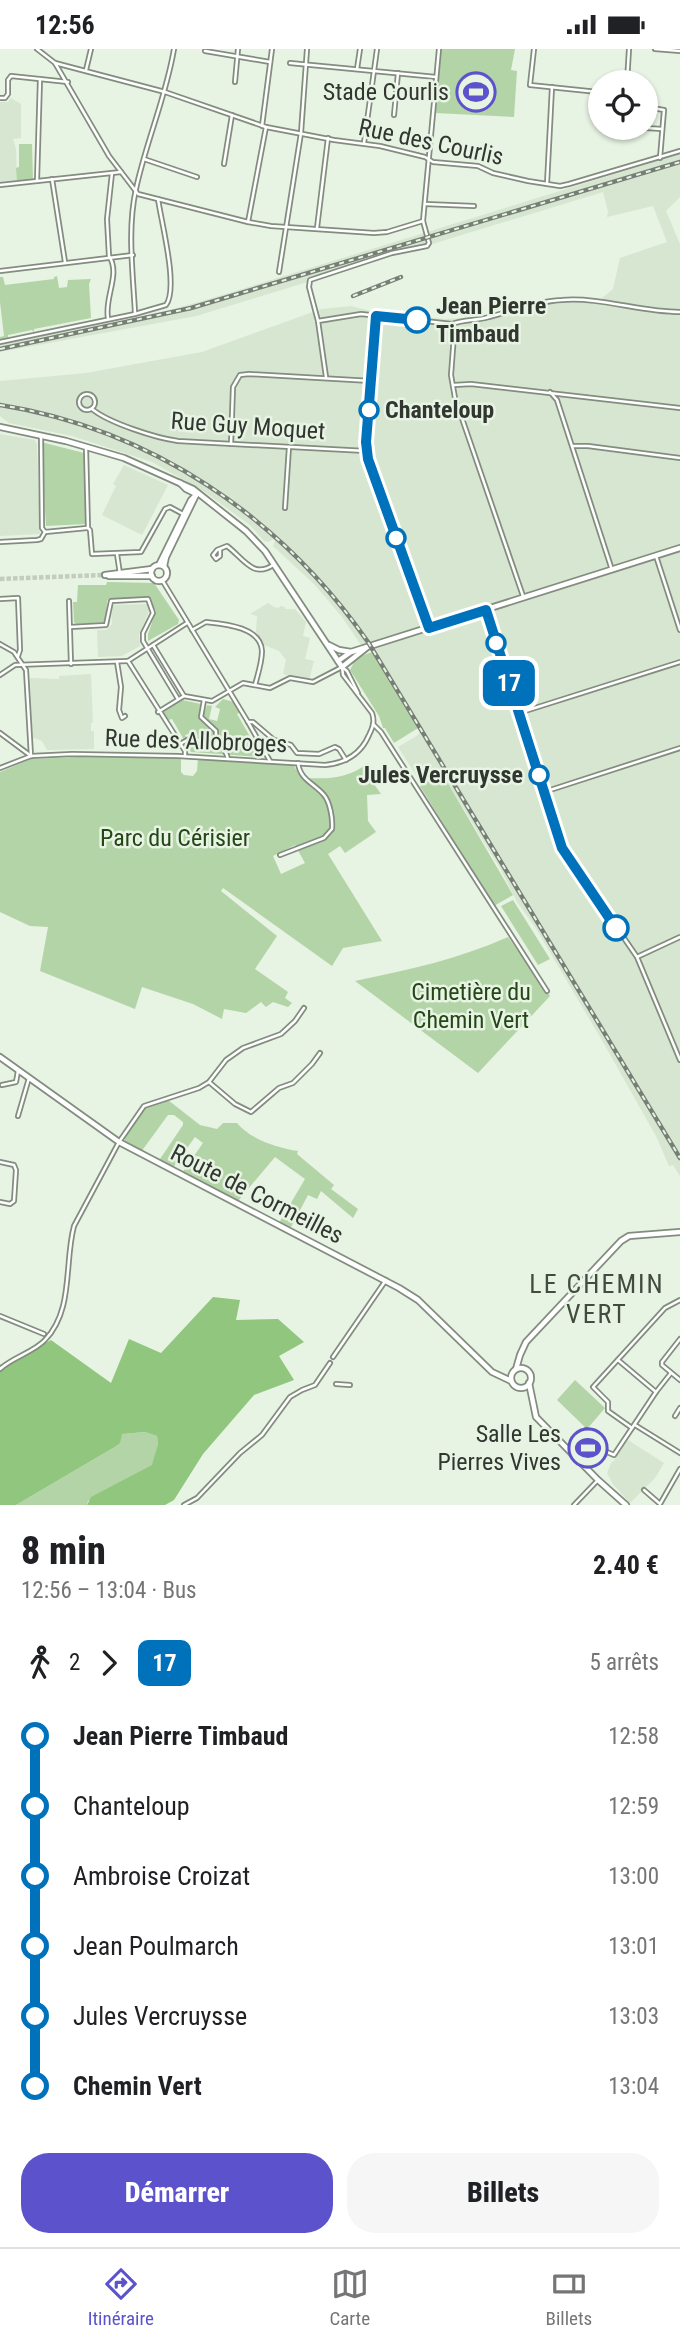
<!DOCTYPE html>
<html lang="fr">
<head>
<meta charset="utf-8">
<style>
  body { margin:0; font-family:"Roboto Condensed",sans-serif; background:#f6f6f6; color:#202124; height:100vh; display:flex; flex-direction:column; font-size:26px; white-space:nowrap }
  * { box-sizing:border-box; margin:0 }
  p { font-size:23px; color:#757577 }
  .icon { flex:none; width:38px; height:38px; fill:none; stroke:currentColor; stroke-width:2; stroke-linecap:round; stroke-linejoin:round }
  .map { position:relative; height:1456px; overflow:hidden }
  .sheet { display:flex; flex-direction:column; background:#fff; flex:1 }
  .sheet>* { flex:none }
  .badge { padding:0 14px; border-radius:10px; font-size:24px; line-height:46px }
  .buttons { position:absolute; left:588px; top:21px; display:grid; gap:14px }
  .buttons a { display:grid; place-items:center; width:70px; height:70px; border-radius:50%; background:#fff; box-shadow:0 2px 5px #0004; font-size:35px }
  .map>.badge { position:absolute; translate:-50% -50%; box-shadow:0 0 0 4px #fff }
  .legs { display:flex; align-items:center; gap:10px; height:77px; padding:0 21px; font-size:23px }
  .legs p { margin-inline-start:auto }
  .summary { display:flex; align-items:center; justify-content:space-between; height:119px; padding:0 21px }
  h1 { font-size:38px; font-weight:800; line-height:52px }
  .button { display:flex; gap:14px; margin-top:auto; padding:14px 21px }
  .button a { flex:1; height:80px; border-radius:28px; background:#5c53cc; color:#fff; font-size:28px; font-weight:800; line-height:80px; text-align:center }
  .button a+a { background:#f6f6f6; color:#202124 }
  ul { padding:0 21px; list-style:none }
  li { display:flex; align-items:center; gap:24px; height:70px; font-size:26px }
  li i { display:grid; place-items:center; width:10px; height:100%; margin:0 9px; background:currentColor }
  li i::after { content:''; width:18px; height:18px; margin:-9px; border:5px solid; border-radius:50%; background:#fff }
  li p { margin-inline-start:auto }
  li:first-child i { background:linear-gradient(#0000 50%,currentColor 0) }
  li:last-child i { background:linear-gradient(currentColor 50%,#0000 0) }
  .status { display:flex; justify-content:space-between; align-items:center; height:49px; padding:0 35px; background:#fff; direction:ltr }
  .status svg { height:19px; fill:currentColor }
  .menu { display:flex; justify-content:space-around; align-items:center; height:98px; border-top:2px solid #e0e0e0; background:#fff; font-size:19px; color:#757577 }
  .menu a { display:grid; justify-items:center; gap:4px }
  .menu .selected { color:#5c53cc }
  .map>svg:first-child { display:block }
  .built { fill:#d6e6d0 }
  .green { fill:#b3d4a7; fill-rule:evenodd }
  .forest { fill:#90c67d }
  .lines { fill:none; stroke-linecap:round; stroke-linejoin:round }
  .secondary-tunnel { stroke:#c3cdbf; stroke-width:4.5; stroke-dasharray:4.5 2; stroke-linecap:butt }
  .street-casing { stroke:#838d7f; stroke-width:6 }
  .secondary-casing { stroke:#838d7f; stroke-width:8 }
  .street { stroke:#fff; stroke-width:2.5 }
  .secondary { stroke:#fff; stroke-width:4.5 }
  .rail-casing { stroke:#777e75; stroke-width:4.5 }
  .rail { stroke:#e7f3e3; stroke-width:2; stroke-dasharray:5; stroke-linecap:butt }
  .line-1-casing { stroke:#fff; stroke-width:16 }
  .line-1 { stroke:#0072bc; stroke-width:10 }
  .stop-1-dot { fill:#fff; stroke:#0072bc; stroke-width:3.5 }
  .labels { text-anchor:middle; stroke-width:5; stroke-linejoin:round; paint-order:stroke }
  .poi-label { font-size:24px; fill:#323630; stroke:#e7f3e3; text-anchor:end }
  .street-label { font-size:24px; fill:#323630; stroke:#e7f3e3 }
  .stop-label { font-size:24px; font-weight:bold; fill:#323630; stroke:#e7f3e3; text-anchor:start }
  .park-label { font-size:24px; fill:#254716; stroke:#e7f3e3 }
  .neighbourhood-label { font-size:26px; letter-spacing:2px; fill:#424b3f; stroke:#e7f3e3 }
</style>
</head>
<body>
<div class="status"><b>12:56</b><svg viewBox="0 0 49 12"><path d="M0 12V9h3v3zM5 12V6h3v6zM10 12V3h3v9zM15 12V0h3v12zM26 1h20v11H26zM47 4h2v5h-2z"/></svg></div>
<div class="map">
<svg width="680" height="1456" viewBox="0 0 680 1456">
  <rect width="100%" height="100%" fill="#e7f3e3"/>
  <g class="built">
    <polygon points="11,49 21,55 21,89 13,90 16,100 17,132 0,134 0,53 8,53"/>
    <polygon points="680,105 680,148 666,162 680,195 680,1127 673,1116 669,1117 657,1089 603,993 535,878 517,853 501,821 442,724 422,736 398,698 418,686 420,682 367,595 361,596 342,568 315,536 273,497 276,489 268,493 264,492 251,477 205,443 152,413 72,387 9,374 0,367 0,332 86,324 202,303 321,260 351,257 383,265 445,270 483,268 560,249 601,250 613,240 620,209 667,193 653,157 607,168 608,163 603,143 196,267 0,303 0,295 160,264 226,245"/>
    <polygon points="0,385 35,391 37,396 40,485 0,487"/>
    <polygon points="124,416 168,436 142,486 102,466 116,437 113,435"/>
    <polygon points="268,554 274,558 279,559 280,557 285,558 285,560 295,560 306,573 303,587 310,589 305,610 314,612 309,631 283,625 286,611 279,602 264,596 256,583 257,567 250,565"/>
    <polygon points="147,555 150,560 139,586 140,597 122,607 98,608 97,581 106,581 112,575 111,556"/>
    <polygon points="91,625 93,674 91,674 91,682 94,682 94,700 47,701 42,692 32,688 30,629 59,630 59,627"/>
    <polygon points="628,1391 664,1414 655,1429 630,1454 613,1435 607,1424 612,1412 613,1413"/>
  </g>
  <g class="green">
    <polygon points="441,0 515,0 511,21 517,22 514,68 435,64"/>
    <polygon points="19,95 32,95 33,131 17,132 16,119 19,118"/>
    <polygon points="57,227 59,239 67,238 68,231 91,230 89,235 91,269 34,280 34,283 32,281 8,286 8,289 0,291 0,288 4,287 0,253 0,228 3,228 5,236 54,230 54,228"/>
    <polygon points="41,393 84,404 86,475 46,477"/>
    <polygon points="107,533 154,534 179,571 178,575 148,592 148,585 156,562 148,549 109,550 107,552 106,573 76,575 74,573 73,553 77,553 78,536 106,536"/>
    <polygon points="372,603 418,679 394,694 385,679 383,679 379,667 350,621 356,609"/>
    <path d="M223,650L234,653L240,663L237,665L256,698H260L262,706L260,708L191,703L172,670L168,671L163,665L165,661L182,651L201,655L199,670L215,684L214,690L188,685L185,686L189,694L229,705L231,703L225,694L218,691C220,678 210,677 203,667L207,656L212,657L209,670L217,672L220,660L215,658Z"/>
    <path d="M79,708L181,709V723L184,726L193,727L197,722L198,710L294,717L302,730L321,746L326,745L307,729C331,730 349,729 368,714L372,722L367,725L381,745L367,746L368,772L376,783L345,804L340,797L328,805L382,892L343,899L332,917L223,839L221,842L277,887L255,920L288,943L285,949L292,954L288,958L273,953L266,958L261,953L246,964L224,960L222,970L193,955L142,938L135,960L40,922L48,878L30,877L0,863V723L31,710ZM295,796L305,814L281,825L273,807Z"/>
    <polygon points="442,724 513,846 494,857 420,737"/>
    <polygon points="513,851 550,910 538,916 501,857"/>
    <path d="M508,888L550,947L478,1024L355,932C408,921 459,910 508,888Z"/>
    <path d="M168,1051L200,1076L217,1080L223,1074H237C250,1090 277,1099 298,1102L297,1105L334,1136L331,1140L358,1160L353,1169L321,1142L317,1150L308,1146L290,1180L279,1174L305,1130L275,1108L238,1152L182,1124L203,1094L195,1088L172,1120L158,1113L183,1076V1073L174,1066H168L141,1103L125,1094V1088L143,1059Z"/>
    <polygon points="575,1331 605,1359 587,1380 557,1351"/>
    <polygon points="145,1383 157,1387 158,1395 153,1416 88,1452 87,1456 16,1456 113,1399 122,1385"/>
  </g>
  <polygon class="forest" points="213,1248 240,1251 236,1271 278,1270 304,1293 279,1307 294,1331 254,1346 203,1405 174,1451 165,1456 87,1456 91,1448 152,1416 158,1395 157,1387 145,1383 122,1385 120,1394 113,1399 16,1456 0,1456 0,1323 17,1310 51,1291 111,1334 129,1290 161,1304"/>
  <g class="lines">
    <polyline class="secondary-tunnel" points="0,530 105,526"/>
    <g class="street-casing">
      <g id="street">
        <polyline points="37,0 55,14 109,107 138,145 248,173 271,177 374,184 387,183 423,172"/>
        <polyline points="534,0 530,36 598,43"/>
        <polyline points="655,0 680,2"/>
        <polyline points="205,2 270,13"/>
        <polyline points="55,14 165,43 266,78 334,91 380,97 425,108 433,113 478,117 493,124 528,132 560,137 569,135 680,102"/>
        <polyline points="290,14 436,28"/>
        <polyline points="357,20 360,0"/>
        <polyline points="86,21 91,0"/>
        <polyline points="235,33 238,0"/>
        <polyline points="627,33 629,0"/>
        <polyline points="0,49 5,49 8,45 8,31 11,27 68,33"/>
        <polyline points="646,58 664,61 660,109"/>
        <polyline points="394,66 398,24"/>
        <polyline points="262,77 272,0"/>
        <polyline points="646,79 662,80"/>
        <polyline points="364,94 377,0"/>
        <polyline points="144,110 197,128"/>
        <polyline points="224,115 232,66"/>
        <polyline points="52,130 65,213"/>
        <polyline points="37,132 40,30"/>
        <polyline points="547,135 552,38"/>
        <polyline points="0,136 121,123"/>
        <polyline points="425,155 474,157"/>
        <polyline points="248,173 266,78"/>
        <polyline points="317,179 328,89"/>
        <polyline points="0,222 133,206"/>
        <polyline points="279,223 301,84 307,0"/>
        <path d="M135,264C133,224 127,180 136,140C146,93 166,48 174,0"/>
        <polyline points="376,267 366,402 428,578"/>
        <path d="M108,269C104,249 121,225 109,207L107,170L112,124"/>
        <path d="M318,272L361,265L452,275C464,270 476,272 489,268C512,262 538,252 562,251C602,248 640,263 680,263"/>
        <polyline points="452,275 454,286 451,326 455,349 523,547"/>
        <path d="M0,293L135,265L166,256C179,239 161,172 158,150"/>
        <polyline points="326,328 318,272 309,238 310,231 392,204 427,197 429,194 423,172 439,0"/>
        <polyline points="454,336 471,335 680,359"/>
        <polyline points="550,343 557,351 612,521"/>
        <circle cx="87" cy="353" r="8"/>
        <path d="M92,360C109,374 156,389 178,392L366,402"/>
        <polyline points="41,386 42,479 45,483"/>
        <polyline points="231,395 233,338 240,326 249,325 371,332"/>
        <polyline points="573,397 588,397 680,409"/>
        <polyline points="86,399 88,479 90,481 92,505 141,503 165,460 170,458 183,465"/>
        <polyline points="285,459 289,398"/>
        <polyline points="45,483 87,479"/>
        <polyline points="0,493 37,491 41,490 45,483"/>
        <path d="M220,500V507L216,510L213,506L217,501L227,497C243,509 253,530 273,516"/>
        <polyline points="117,505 120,525"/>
        <polyline points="656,507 680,581"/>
        <polyline points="162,531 248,673 270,712"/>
        <polyline points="0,550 18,549 20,601 18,607"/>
        <polyline points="69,552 71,615"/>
        <polyline points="486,561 562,799 637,908 680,1011"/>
        <polyline points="70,578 106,576 111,552 148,550 153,564 143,584 143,592 178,650"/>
        <path d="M192,581L206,573C225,575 261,578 262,602C262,613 258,625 255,636"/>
        <polyline points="0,595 14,603 26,621 31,707"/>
        <polyline points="153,596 184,647"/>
        <polyline points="128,612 185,702 185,707"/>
        <polyline points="128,612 187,574"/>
        <polyline points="117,613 121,638 119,661 122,669 125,667"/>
        <polyline points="342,618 347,622 358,644"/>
        <polyline points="0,626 15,616 128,612"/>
        <polyline points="184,647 212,652 243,634 270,639 290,629 313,633 342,618"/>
        <polyline points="204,651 201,668 216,682 216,696"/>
        <polyline points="158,663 184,647"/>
        <polyline points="519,664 680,613"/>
        <polyline points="248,673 253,673 274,691 291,696 297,704 319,705 335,698 339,700 346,711"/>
        <polyline points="373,675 381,683 547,942"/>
        <polyline points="0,684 31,707"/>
        <path d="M180,695L191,689C205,693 225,693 228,710"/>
        <path d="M0,719L31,707L72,705L178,707L325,716C346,714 361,705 369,686C373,678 375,672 372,664L343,626L342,618"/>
        <polyline points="544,743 680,699"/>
        <path d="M280,806L324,789L332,780C333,770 330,753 324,746C314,734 300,731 298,714"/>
        <polyline points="637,908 680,888"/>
        <polyline points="209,1033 235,1055 251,1063 279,1039 293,1034 312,1015 320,1004"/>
        <polyline points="2,1036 16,1033 18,1022"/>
        <polyline points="18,1067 29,1029"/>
        <polyline points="0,1113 14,1116 16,1121 14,1152 10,1155 0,1153"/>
        <polyline points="0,1267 44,1285"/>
        <polyline points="680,1290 662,1313 662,1316 680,1331"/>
        <polyline points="333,1308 386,1231"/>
        <polyline points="618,1311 656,1343"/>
        <path d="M0,1320C13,1308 34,1303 45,1291C74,1261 64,1214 74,1177L119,1093L144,1057L199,1039L209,1033L226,1011L243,999L281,985L295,972L304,959"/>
        <polyline points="336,1335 350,1336"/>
        <polyline points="675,1367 680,1359"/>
        <polyline points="635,1376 680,1404"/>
        <polyline points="632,1379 608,1362 608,1353 593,1338 665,1259 680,1251"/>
        <polyline points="568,1399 586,1381 607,1403 614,1406 656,1343 671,1324"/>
        <polyline points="644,1441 659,1454"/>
        <polyline points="660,1455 680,1420"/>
        <polyline points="184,1456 197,1449 240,1404 262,1386 290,1348 302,1341 315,1336 330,1314"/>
        <polyline points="574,1456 598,1431"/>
      </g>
    </g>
    <g class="secondary-casing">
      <g id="secondary">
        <polyline points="0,378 66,392 124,409 193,440 246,482 265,502 342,618 366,599"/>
        <polyline points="180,434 186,440 196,445"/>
        <polyline points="159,516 191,451 197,445"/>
        <circle cx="159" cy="524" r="8"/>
        <polyline points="164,517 166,508 196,446"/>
        <polyline points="105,526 152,520"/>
        <polyline points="109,527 152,527"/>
        <polyline points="329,596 339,601 351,603"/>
        <polyline points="338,612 351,603 680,499"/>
        <polyline points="0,1008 119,1093 399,1239 418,1251 492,1323 511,1332"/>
        <circle cx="521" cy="1329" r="10"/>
        <polyline points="516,1320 520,1306 526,1293 621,1192 629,1187 680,1183"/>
        <polyline points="529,1334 536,1368 598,1431 626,1456"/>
      </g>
    </g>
    <use href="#street" class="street"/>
    <use href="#secondary" class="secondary"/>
    <g class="rail-casing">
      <g id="rail">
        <polyline points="353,247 401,228"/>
        <polyline points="0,300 191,259 680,113"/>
        <path d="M0,356C151,380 281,468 368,593L680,1109"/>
      </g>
    </g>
    <use href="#rail" class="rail"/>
  </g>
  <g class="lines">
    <g class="line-1-casing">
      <polyline id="line-1" points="417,271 376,267 366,393 368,410 429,579 486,561 562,799 616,879"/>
    </g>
    <use href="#line-1" class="line-1"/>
  </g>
  <defs>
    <g id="stadium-ring" transform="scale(2.0125)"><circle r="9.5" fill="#e7f3e3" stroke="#5c53cc" stroke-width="1.5"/><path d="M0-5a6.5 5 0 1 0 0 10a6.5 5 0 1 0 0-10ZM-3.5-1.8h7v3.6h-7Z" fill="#5c53cc"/></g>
  </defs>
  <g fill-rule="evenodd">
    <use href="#stadium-ring" x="476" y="43"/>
    <use href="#stadium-ring" x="588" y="1399"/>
  </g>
  <g class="stop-1-dot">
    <circle cx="417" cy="271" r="12"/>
    <circle cx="369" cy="361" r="9"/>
    <circle cx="396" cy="489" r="9"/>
    <circle cx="496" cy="594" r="9"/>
    <circle cx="539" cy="726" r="9"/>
    <circle cx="616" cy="879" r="12"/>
  </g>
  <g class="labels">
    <g class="poi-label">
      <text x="449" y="51">Stade Courlis</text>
      <text x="561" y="1393">Salle Les<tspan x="561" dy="28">Pierres Vives</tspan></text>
    </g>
    <g class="street-label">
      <text transform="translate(431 93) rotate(12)" y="8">Rue des Courlis</text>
      <text transform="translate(248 377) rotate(4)" y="8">Rue Guy Moquet</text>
      <text transform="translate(196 692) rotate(2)" y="8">Rue des Allobroges</text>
      <text transform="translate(257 1145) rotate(27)" y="8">Route de Cormeilles</text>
    </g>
    <g class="stop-label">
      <text x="436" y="265">Jean Pierre<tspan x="436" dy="28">Timbaud</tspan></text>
      <text x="385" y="369">Chanteloup</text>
      <text x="523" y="734" text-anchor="end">Jules Vercruysse</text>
    </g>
    <g class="park-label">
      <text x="175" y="797">Parc du Cérisier</text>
      <text x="471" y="951">Cimetière du<tspan x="471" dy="28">Chemin Vert</tspan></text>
    </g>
    <g class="neighbourhood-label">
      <text x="597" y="1244">LE CHEMIN<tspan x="597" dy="30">VERT</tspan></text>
    </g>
  </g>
</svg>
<div class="buttons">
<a><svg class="icon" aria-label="locate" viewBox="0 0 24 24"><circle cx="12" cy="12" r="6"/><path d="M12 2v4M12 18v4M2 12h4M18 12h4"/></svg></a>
</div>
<b class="badge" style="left:509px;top:634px;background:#0072bc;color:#fff">17</b>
</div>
<section class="sheet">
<div class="summary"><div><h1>8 min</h1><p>12:56 – 13:04 · Bus</p></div><b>2.40 €</b></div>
<div class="legs"><svg class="icon" aria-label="walk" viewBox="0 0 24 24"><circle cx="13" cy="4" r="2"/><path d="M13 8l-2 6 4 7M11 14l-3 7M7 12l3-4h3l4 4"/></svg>2<svg class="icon" aria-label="forward" viewBox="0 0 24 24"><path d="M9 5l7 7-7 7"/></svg><b class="badge" style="background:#0072bc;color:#fff">17</b><p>5 arrêts</p></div>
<ul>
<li><i style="color:#0072bc"></i><b>Jean Pierre Timbaud</b><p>12:58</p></li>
<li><i style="color:#0072bc"></i><span>Chanteloup</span><p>12:59</p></li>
<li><i style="color:#0072bc"></i><span>Ambroise Croizat</span><p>13:00</p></li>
<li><i style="color:#0072bc"></i><span>Jean Poulmarch</span><p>13:01</p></li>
<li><i style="color:#0072bc"></i><span>Jules Vercruysse</span><p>13:03</p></li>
<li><i style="color:#0072bc"></i><b>Chemin Vert</b><p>13:04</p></li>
</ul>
<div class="button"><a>Démarrer</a><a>Billets</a></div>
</section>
<nav class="menu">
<a class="selected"><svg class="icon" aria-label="directions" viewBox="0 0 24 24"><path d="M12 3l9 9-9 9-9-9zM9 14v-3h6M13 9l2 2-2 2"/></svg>Itinéraire</a>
<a><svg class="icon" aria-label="map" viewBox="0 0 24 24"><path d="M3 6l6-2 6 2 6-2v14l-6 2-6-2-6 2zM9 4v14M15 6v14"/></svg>Carte</a>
<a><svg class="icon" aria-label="tickets" viewBox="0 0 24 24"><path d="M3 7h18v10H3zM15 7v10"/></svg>Billets</a>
</nav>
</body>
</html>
